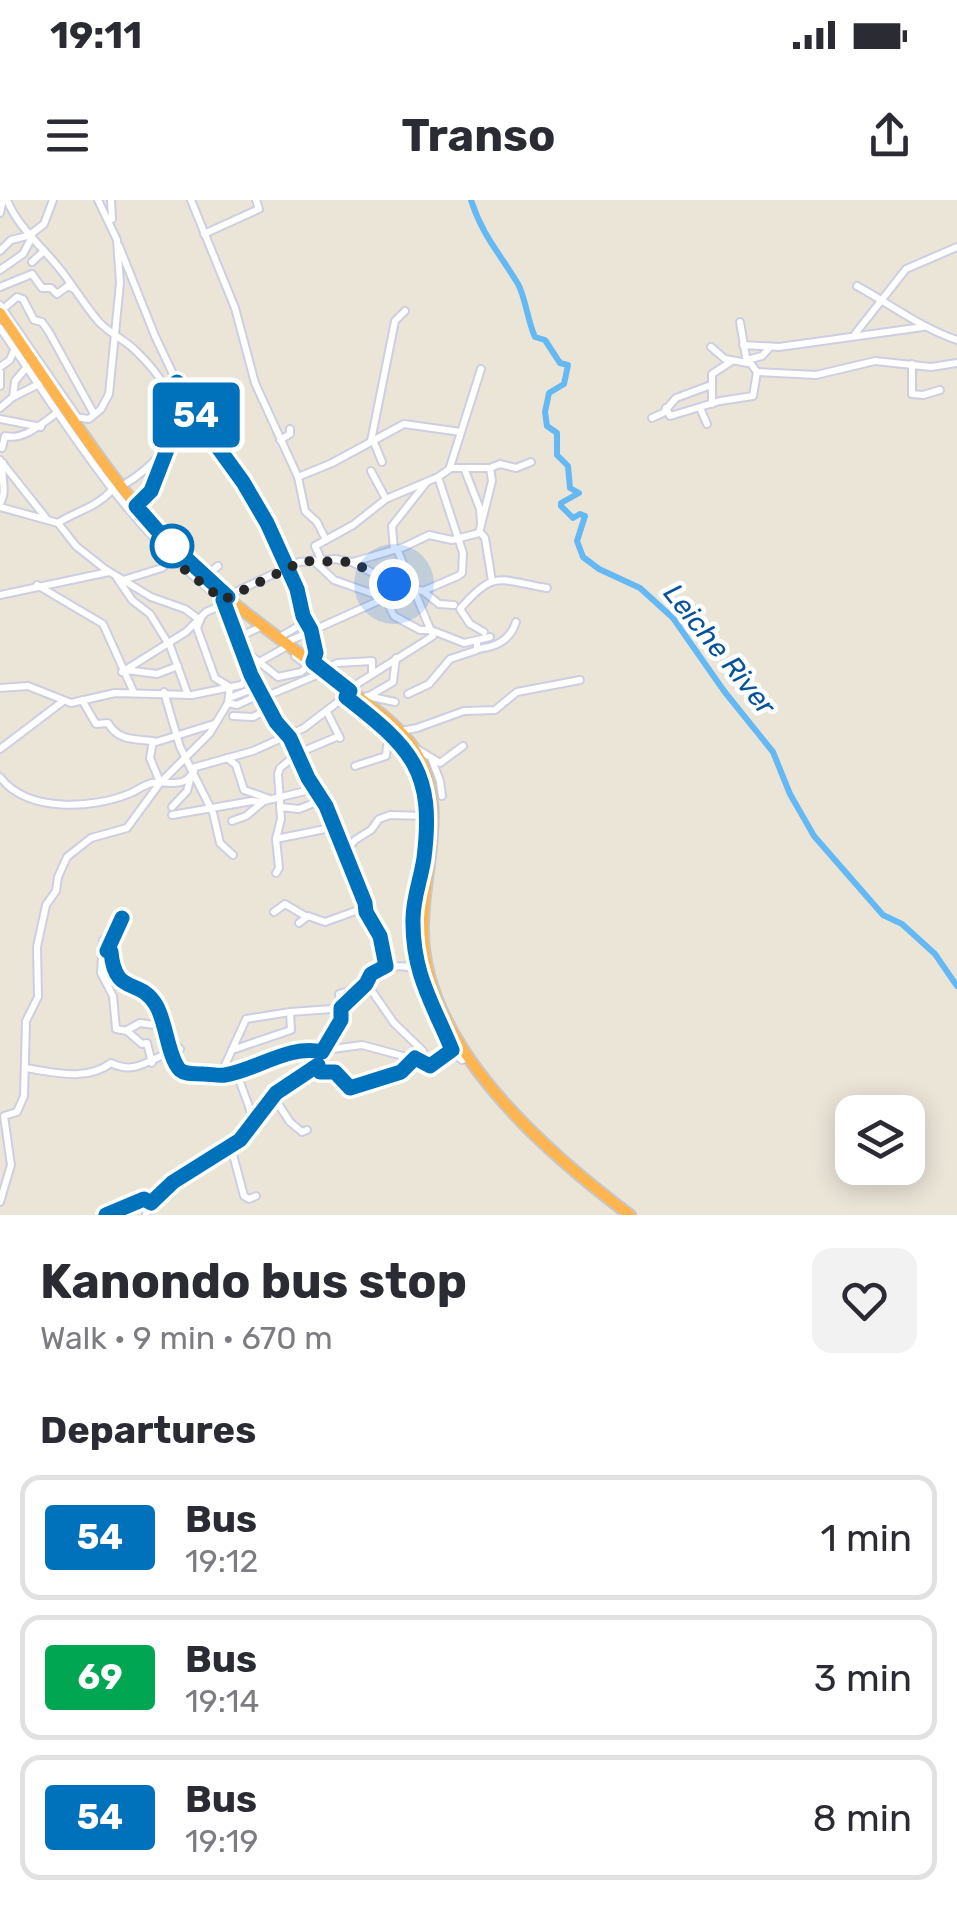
<!DOCTYPE html>
<html lang="en">
<head>
<meta charset="utf-8">
<style>
  body { margin:0; font-family:Rubik,sans-serif; background:#f2f2f3; color:#2b2b33; height:100vh; display:flex; flex-direction:column; font-size:38px; white-space:nowrap }
  * { box-sizing:border-box; margin:0 }
  p { font-size:32px; color:#7c7c81 }
  .icon { flex:none; width:55px; height:55px; fill:none; stroke:currentColor; stroke-width:2; stroke-linecap:round; stroke-linejoin:round }
  .map { position:relative; height:1015px; overflow:hidden }
  .panel { display:flex; flex-direction:column; background:#fff; flex:1 }
  .panel>* { flex:none }
  .badge { padding:0 20px; border-radius:8px; font-size:35px; line-height:65px }
  .fabs { position:absolute; left:835px; top:895px; display:grid; gap:20px }
  .fabs a { display:grid; place-items:center; width:90px; height:90px; border-radius:20px; background:#fff; box-shadow:0 5px 25px #0003; font-size:50px }
  .you { position:absolute; width:50px; height:50px; margin:-25px; border:8px solid #fff; border-radius:50%; background:#1a73e8; box-shadow:0 0 0 15px #1a73e833 }
  .map>.badge { position:absolute; translate:-50% -50%; box-shadow:0 0 0 5px #fff }
  h2 { padding:0 40px; font-size:38px; line-height:90px }
  .round { display:grid; place-items:center; flex:none; width:105px; height:105px; border-radius:20px; background:#f2f2f3 }
  .overview { display:flex; align-items:center; justify-content:space-between; height:170px; padding:0 40px }
  h1 { font-size:48px; font-weight:700; line-height:75px }
  ul { padding:0; list-style:none }
  li { display:flex; align-items:center; gap:30px; height:125px; margin:0 20px 15px; padding:0 20px; border:5px solid #e1e1e2; border-radius:20px }
  li div { flex:1 }
  li b { display:block; font-size:38px }
  li em { font-style:normal }
  li .badge { min-width:110px; font-weight:700; text-align:center }
  .status { display:flex; justify-content:space-between; align-items:center; height:70px; padding:0 50px; background:#fff; direction:ltr }
  .status svg { height:28px; fill:currentColor }
  header { display:flex; justify-content:space-between; align-items:center; height:130px; padding:0 40px; background:#fff; font-size:45px; font-weight:700 }
  .map>svg:first-child { display:block }
  .lines { fill:none; stroke-linecap:round; stroke-linejoin:round }
  .river { stroke:#64b8f3; stroke-width:6 }
  .minor-casing { stroke:#cdcee2; stroke-width:10 }
  .highway-casing { stroke:#c7c7c7; stroke-width:14 }
  .minor { stroke:#fff; stroke-width:6 }
  .highway { stroke:#ffb54f; stroke-width:10 }
  .line-casing { stroke:#fff; stroke-width:22 }
  .line { stroke:#0072bc; stroke-width:15 }
  .walk { stroke:#272727; stroke-width:10; stroke-dasharray:0 18 }
  .stop-dot { fill:#fff; stroke:#0072bc; stroke-width:5 }
  .labels { text-anchor:middle; stroke-width:9; stroke-linejoin:round; paint-order:stroke }
  .water-label { font-size:28px; font-style:italic; fill:#07529b; stroke:#fff }
</style>
</head>
<body>
<div class="status"><b>19:11</b><svg viewBox="0 0 49 12"><path d="M0 12V9h3v3zM5 12V6h3v6zM10 12V3h3v9zM15 12V0h3v12zM26 1h20v11H26zM47 4h2v5h-2z"/></svg></div>
<header><svg class="icon" aria-label="menu" viewBox="0 0 24 24"><path d="M4 6h16M4 12h16M4 18h16"/></svg>Transo<svg class="icon" aria-label="share" viewBox="0 0 24 24"><path d="M12 15V3M7 8l5-5 5 5M5 13v7h14v-7"/></svg></header>
<div class="map">
<svg width="957" height="1015" viewBox="0 0 957 1015">
  <rect width="100%" height="100%" fill="#ebe5d8"/>
  <g class="lines">
    <path class="river" d="M471,0C483,37 499,52 518,84C525,96 528,122 535,137L545,140L560,163L568,165L564,184L549,193L545,212L547,226L557,233V255L568,266L570,288L579,293L561,303V306L573,318L580,314L585,316L577,341L583,357L599,369L640,388L673,418L724,491L773,552L790,594L814,636L883,715L902,724L935,754L957,786"/>
    <g class="minor-casing">
      <g id="minor">
        <path d="M7,0C18,28 45,49 63,73C75,89 86,107 99,122C109,133 125,140 136,151C191,204 187,246 122,286"/>
        <polyline points="111,0 112,19"/>
        <polyline points="191,0 235,108 255,183 298,277 305,311 317,322 326,340"/>
        <polyline points="0,13 3,0"/>
        <polyline points="31,34 44,24 53,0"/>
        <polyline points="204,34 259,9 256,0"/>
        <polyline points="119,46 155,136 188,206 262,313 286,367"/>
        <polyline points="0,51 11,40 31,35"/>
        <polyline points="32,62 44,51"/>
        <polyline points="0,70 23,54 32,37"/>
        <path d="M857,86C890,104 921,128 957,140"/>
        <polyline points="0,87 32,74 42,88 51,88 57,94 68,86 72,88"/>
        <polyline points="0,105 78,218"/>
        <polyline points="3,109 17,97 23,99 34,120 42,122 49,132 94,214"/>
        <polyline points="740,122 746,157 757,172 816,175 875,161 931,167 957,163"/>
        <path d="M0,128C66,223 124,325 218,396"/>
        <polyline points="855,134 906,69 957,47"/>
        <polyline points="743,145 779,147 923,127"/>
        <polyline points="711,147 725,159 748,163"/>
        <polyline points="747,160 762,156 770,147"/>
        <polyline points="912,164 912,194 923,195 940,190"/>
        <polyline points="0,167 10,160 14,150"/>
        <polyline points="0,172 0,186"/>
        <polyline points="177,182 177,214"/>
        <polyline points="13,197 15,181 27,167"/>
        <polyline points="712,204 712,174 732,161"/>
        <polyline points="0,208 13,197 39,184"/>
        <polyline points="666,208 670,216 720,201 753,196 757,172"/>
        <polyline points="700,208 707,224"/>
        <polyline points="74,217 89,219 101,209 109,194 120,83 117,40 98,0"/>
        <polyline points="652,218 663,213 676,198 711,185"/>
        <polyline points="0,219 41,227"/>
        <polyline points="280,240 290,234 290,229"/>
        <polyline points="373,240 382,262"/>
        <polyline points="371,241 395,121 405,111"/>
        <path d="M2,248L5,236C24,241 42,223 57,213"/>
        <polyline points="0,260 46,318"/>
        <polyline points="450,267 481,169"/>
        <polyline points="464,268 480,309 481,323"/>
        <polyline points="371,271 386,299"/>
        <polyline points="298,277 332,263 404,224 461,232"/>
        <path d="M0,303C8,292 0,277 3,263"/>
        <polyline points="137,305 151,291 165,251"/>
        <polyline points="0,307 58,323 76,346 105,369 151,397 185,409 200,420"/>
        <path d="M58,323C76,311 96,308 112,290"/>
        <polyline points="480,332 485,338 492,381"/>
        <polyline points="394,350 392,326 426,283"/>
        <polyline points="321,359 315,346 353,325 386,299 438,277 451,268 490,268 500,264 516,268 531,262"/>
        <polyline points="313,360 334,380 385,398 394,416 420,430 431,430 464,443 490,437"/>
        <polyline points="353,362 404,347 429,335 452,340 479,333 492,281 490,268"/>
        <polyline points="205,376 218,366"/>
        <polyline points="117,378 132,400 150,414 168,443"/>
        <polyline points="123,380 162,368 173,356"/>
        <polyline points="37,385 103,424 134,493"/>
        <polyline points="423,391 439,404 454,405"/>
        <polyline points="0,395 109,372"/>
        <polyline points="225,401 251,475 276,522 290,538 308,578 326,606 365,703 365,712 381,741 385,766"/>
        <polyline points="303,417 315,444 313,462"/>
        <path d="M484,432L470,424L460,409C494,369 499,380 547,388"/>
        <path d="M280,437C285,433 298,428 301,423C308,411 292,378 285,368"/>
        <polyline points="237,438 258,428"/>
        <polyline points="169,443 188,495"/>
        <polyline points="243,449 278,477 301,472 308,466"/>
        <path d="M477,449C497,447 510,440 516,422"/>
        <path d="M295,456C334,487 396,525 418,569C439,614 418,667 413,712C410,748 421,784 435,816C441,831 449,851 462,860L469,857"/>
        <polyline points="126,470 157,474 178,466"/>
        <polyline points="324,471 337,463 372,461 372,472"/>
        <polyline points="122,472 186,432 206,412 218,407 233,393 299,362 335,359 352,362 394,384 423,391 458,376 462,373 463,353 438,277"/>
        <polyline points="250,473 259,462 284,448 287,442 385,398"/>
        <polyline points="0,488 28,486 71,503 115,493 192,495 241,485 251,476"/>
        <polyline points="349,489 433,436 397,349"/>
        <polyline points="164,492 180,547 213,613 220,643 233,655"/>
        <polyline points="408,494 429,484 450,459 477,450 477,442"/>
        <polyline points="367,496 395,502"/>
        <polyline points="369,496 393,482 396,458"/>
        <polyline points="229,498 258,487"/>
        <polyline points="262,498 317,475"/>
        <path d="M82,500L96,524L108,523C118,541 135,539 153,541L150,558L160,582"/>
        <polyline points="228,503 237,505 261,494"/>
        <polyline points="327,512 340,538"/>
        <polyline points="233,516 253,517 268,509"/>
        <polyline points="401,531 417,528 464,511 495,510 517,492 580,480"/>
        <polyline points="153,543 214,524"/>
        <polyline points="414,547 440,563 463,546"/>
        <polyline points="0,549 62,502"/>
        <polyline points="308,549 339,536"/>
        <polyline points="227,558 236,565 244,590 270,599"/>
        <polyline points="432,560 440,581 442,596"/>
        <polyline points="355,566 386,556 387,546 395,538"/>
        <polyline points="192,568 253,551 304,528 347,495"/>
        <path d="M0,577C27,613 93,609 131,593C139,589 144,585 152,583C169,580 183,590 194,571"/>
        <polyline points="172,607 187,591 190,580"/>
        <polyline points="280,607 299,609 322,600"/>
        <polyline points="172,615 252,601 261,602"/>
        <polyline points="232,621 246,616 264,601 314,589"/>
        <polyline points="276,639 335,627"/>
        <polyline points="344,654 355,640 371,630 379,619 390,615 426,616"/>
        <polyline points="276,673 279,668 276,639 281,619 278,574 280,568 297,554"/>
        <polyline points="274,712 285,704 307,717"/>
        <polyline points="122,718 117,730 103,740 101,773 113,796 116,829 127,831 142,844 147,843 152,863"/>
        <polyline points="299,723 308,716 325,722 364,708"/>
        <path d="M113,733L107,751L111,753C115,799 149,778 163,821L161,826L140,823L127,830"/>
        <polyline points="367,784 394,823 423,851 424,860"/>
        <polyline points="341,808 361,788"/>
        <polyline points="163,824 168,839 180,849 175,856 180,869 189,873 217,875 221,874 246,819 290,812"/>
        <polyline points="232,850 291,830 290,812 332,809 338,803"/>
        <polyline points="325,850 362,845 414,859"/>
        <polyline points="319,866 322,873 335,872 351,888 401,872 415,859 430,866 452,851"/>
        <path d="M25,868C53,872 86,882 111,863C137,876 150,857 173,852"/>
        <polyline points="235,872 289,854 322,852"/>
        <polyline points="221,874 237,874 251,912"/>
        <polyline points="250,911 277,902 290,922 302,932 307,930"/>
        <polyline points="231,947 244,996 249,999 256,996"/>
        <polyline points="0,1002 11,965 4,916 17,912 24,896 26,821 38,797 37,747 46,705 56,691 58,677 67,657 91,638 127,628 160,583 210,533 228,503 230,487 215,478 197,428 201,418"/>
        <polyline points="105,1015 144,999 151,1003"/>
        <path d="M146,1015L148,1006L171,983L240,940L276,893L318,867L321,855L342,816L339,794L365,786L371,774C388,769 400,761 417,771"/>
      </g>
    </g>
    <g class="highway-casing">
      <path id="highway" d="M0,113C67,209 128,314 219,391C259,425 303,456 345,487C369,505 396,522 413,547C450,603 424,662 423,724C419,842 543,950 630,1015"/>
    </g>
    <use href="#minor" class="minor"/>
    <use href="#highway" class="highway"/>
  </g>
  <g class="lines">
    <g class="line-casing">
      <path id="line" d="M106,1015L144,999L151,1003L173,982L240,940L276,893L318,865L320,872H335L350,888L401,872L415,858L430,866L452,850C433,804 412,773 413,719C413,698 421,679 424,658C435,570 411,548 346,497L350,491L313,462L316,453L311,430L303,416L297,389L267,323L243,282L188,206L177,182L175,229L151,291L136,306L164,338L228,397L223,400L251,475L276,522L290,538L308,578L326,606L365,703L366,712L380,736L386,766L371,774L366,784L341,808V820L322,852C289,844 257,870 225,875C219,876 210,874 203,874C195,873 186,875 180,870C168,858 166,821 156,805C140,777 115,797 111,752L107,751L122,718"/>
    </g>
    <use href="#line" class="line"/>
    <polyline class="walk" points="172,346 177,351 170,358 223,400 303,361 352,362 394,384"/>
  </g>
  <circle class="stop-dot" cx="172" cy="346" r="20"/>
  <g class="labels">
    <g class="water-label">
      <text transform="translate(720 449) rotate(51)" y="10">Leiche River</text>
    </g>
  </g>
</svg>
<div class="fabs">
<a><svg class="icon" aria-label="layers" viewBox="0 0 24 24"><path d="M12 4l9 5-9 5-9-5zM3 14l9 5 9-5"/></svg></a>
</div>
<div class="you" style="left:394px;top:384px"></div>
<b class="badge" style="left:196px;top:215px;background:#0072bc;color:#fff">54</b>
</div>
<section class="panel">
<div class="overview"><div><h1>Kanondo bus stop</h1><p>Walk · 9 min · 670 m</p></div><a class="round"><svg class="icon" aria-label="heart" viewBox="0 0 24 24"><path d="M12 20l-8-8c-3-5 5-10 8-4 3-6 11-1 8 4z"/></svg></a></div>
<h2>Departures</h2>
<ul>
<li><span class="badge" style="background:#0072bc;color:#fff">54</span><div><b>Bus</b><p>19:12</p></div><em>1 min</em></li>
<li><span class="badge" style="background:#00a651;color:#fff">69</span><div><b>Bus</b><p>19:14</p></div><em>3 min</em></li>
<li><span class="badge" style="background:#0072bc;color:#fff">54</span><div><b>Bus</b><p>19:19</p></div><em>8 min</em></li>
</ul>
</section>
</body>
</html>
